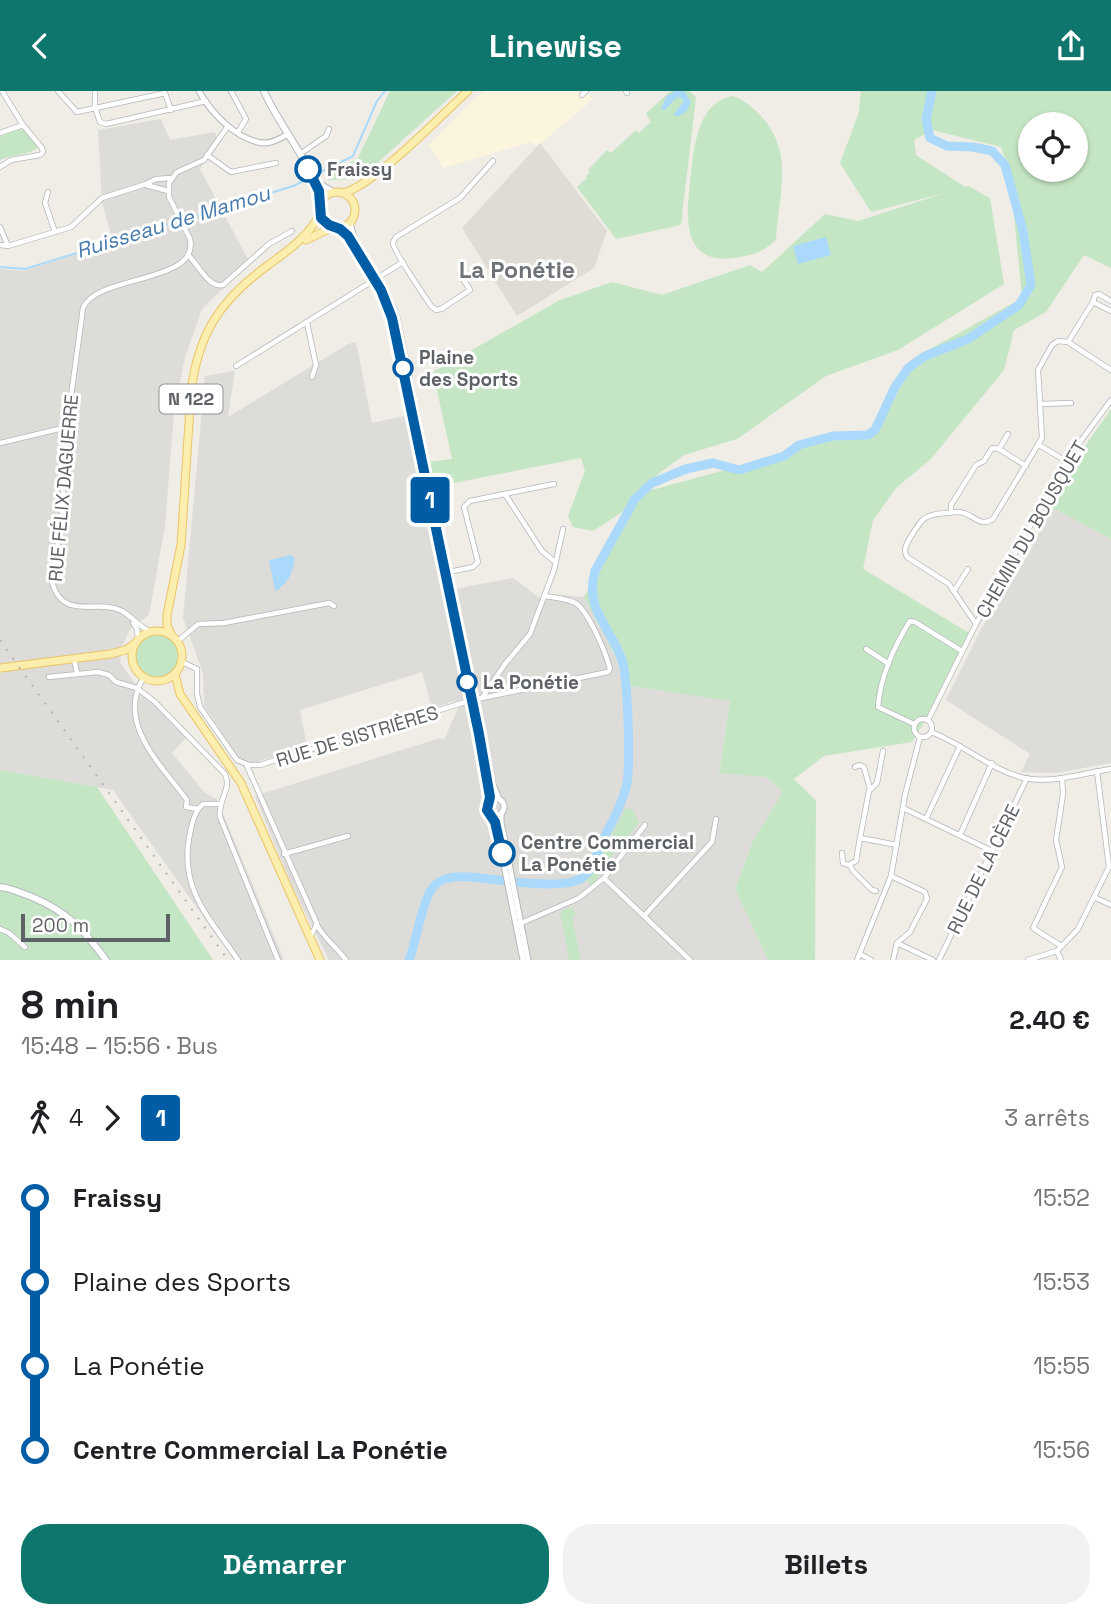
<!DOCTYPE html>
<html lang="fr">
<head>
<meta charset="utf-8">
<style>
  body { margin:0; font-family:"Space Grotesk",sans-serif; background:#f2f2f2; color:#202124; height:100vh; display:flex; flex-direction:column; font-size:26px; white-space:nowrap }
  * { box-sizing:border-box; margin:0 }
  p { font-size:23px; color:#757577 }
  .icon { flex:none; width:38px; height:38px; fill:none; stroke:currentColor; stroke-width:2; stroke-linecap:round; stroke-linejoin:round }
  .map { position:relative; height:869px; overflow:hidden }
  .drawer { display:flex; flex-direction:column; background:#fff; flex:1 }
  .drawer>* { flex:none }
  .badge { padding:0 14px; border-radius:5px; font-size:24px; line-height:46px }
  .controls { position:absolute; left:1018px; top:21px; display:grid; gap:14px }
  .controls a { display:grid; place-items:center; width:70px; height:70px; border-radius:50%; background:#fff; box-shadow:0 2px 5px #0004; font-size:35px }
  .scale { position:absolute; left:21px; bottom:18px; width:149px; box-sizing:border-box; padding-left:7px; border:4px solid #5e6266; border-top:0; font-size:19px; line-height:24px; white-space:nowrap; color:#5e6266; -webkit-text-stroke:5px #fff; paint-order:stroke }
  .map>.badge { position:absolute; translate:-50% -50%; box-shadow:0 0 0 4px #fff }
  .legs { display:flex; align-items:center; gap:10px; height:77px; padding:0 21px; font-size:23px }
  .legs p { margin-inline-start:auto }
  .overview { display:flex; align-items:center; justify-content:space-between; height:119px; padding:0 21px }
  h1 { font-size:38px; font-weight:700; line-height:52px }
  .action { display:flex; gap:14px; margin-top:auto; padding:14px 21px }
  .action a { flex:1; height:80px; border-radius:28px; background:#0f766e; color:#fff; font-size:28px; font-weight:700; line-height:80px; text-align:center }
  .action a+a { background:#f2f2f2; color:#202124 }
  ul { padding:0 21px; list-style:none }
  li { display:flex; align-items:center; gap:24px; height:84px; font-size:26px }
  li i { display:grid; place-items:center; width:10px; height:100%; margin:0 9px; background:currentColor }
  li i::after { content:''; width:18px; height:18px; margin:-9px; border:5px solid; border-radius:50%; background:#fff }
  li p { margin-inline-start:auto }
  li:first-child i { background:linear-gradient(#0000 50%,currentColor 0) }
  li:last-child i { background:linear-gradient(currentColor 50%,#0000 0) }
  header { display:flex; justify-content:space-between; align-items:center; height:91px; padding:0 21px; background:#0f766e; color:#fff; font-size:32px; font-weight:700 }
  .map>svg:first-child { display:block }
  .commercial { fill:#fcf5de }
  .industrial { fill:#dedcd8 }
  .education { fill:#dfdcd5 }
  .green { fill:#c5e6c4; fill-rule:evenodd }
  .water { fill:#aad9fb }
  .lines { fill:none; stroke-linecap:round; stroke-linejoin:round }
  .stream { stroke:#aad9fb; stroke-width:2 }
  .river { stroke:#aad9fb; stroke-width:9 }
  .minor-casing { stroke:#b3b6ba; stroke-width:6 }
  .tertiary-casing { stroke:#b3b6ba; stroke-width:7 }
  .secondary-casing { stroke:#b5b8bd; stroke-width:8 }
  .primary-casing { stroke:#ebc463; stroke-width:9 }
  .minor { stroke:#fff; stroke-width:4.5 }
  .tertiary { stroke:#fff; stroke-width:5 }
  .secondary { stroke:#fff; stroke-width:6 }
  .primary { stroke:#fbeeaf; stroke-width:7 }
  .rail { stroke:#b4b5b6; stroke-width:2; stroke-dasharray:2 9; stroke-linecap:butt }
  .line-1-casing { stroke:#fff; stroke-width:16 }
  .line-1 { stroke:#005da5; stroke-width:10 }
  .stop-1-dot { fill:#fff; stroke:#005da5; stroke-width:3.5 }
  .labels { text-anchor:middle; stroke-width:6; stroke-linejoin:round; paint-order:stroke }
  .shield { fill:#fff; stroke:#8e9194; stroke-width:2 }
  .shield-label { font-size:18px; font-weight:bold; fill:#5e6266 }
  .stop-label { font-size:19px; font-weight:bold; fill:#5e6266; stroke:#fff; text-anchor:start }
  .street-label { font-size:19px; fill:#5e6266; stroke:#fff }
  .water-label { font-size:21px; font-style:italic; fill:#477aae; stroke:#fff }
  .quarter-label { font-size:23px; font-weight:bold; fill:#6f7378; stroke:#fff }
</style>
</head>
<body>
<header><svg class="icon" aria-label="back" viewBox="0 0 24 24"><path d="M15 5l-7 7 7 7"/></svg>Linewise<svg class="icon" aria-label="share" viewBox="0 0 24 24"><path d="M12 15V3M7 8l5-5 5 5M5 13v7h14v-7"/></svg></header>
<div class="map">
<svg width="1111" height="869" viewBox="0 0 1111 869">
  <rect width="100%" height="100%" fill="#efede6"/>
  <polygon class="commercial" points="483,0 585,0 593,8 537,56 531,51 443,77 429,54"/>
  <g class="industrial">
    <polygon points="161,28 170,49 215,41 217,51 200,78 250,172 202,218 184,270 174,322 165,435 149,524 130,538 123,553 120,571 133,590 186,647 172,662 205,702 217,708 284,869 234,869 113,699 0,679 0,178 24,180 113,151 102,111 98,39"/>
    <polygon points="356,251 372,332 408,324 444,500 513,487 541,508 550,503 584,506 631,595 730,609 719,681 766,686 783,701 753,750 735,798 768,869 329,869 291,793 255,705 440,647 444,649 458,617 455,610 432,617 422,581 300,619 307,656 244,675 204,615 203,582 183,527 205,285 235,280 228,326 348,253"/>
    <polygon points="1053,417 1111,448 1111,672 1056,682 1021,681 1030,663 946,609 980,540 1013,484 1016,485"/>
  </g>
  <polygon class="education" points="540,52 607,140 594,177 517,225 462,137"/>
  <g class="green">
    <polygon points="390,0 457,0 363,85 356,88 328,89 325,85 358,67"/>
    <polygon points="671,0 689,0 696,6 681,134 616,148 577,96 587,87 586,85 590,81 588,79 607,59 611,62 634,41 636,39 639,42 651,31 646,22"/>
    <path d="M861,0H1111V177L1084,164L1046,221L1014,239L1004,279L931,368L896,397L873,429L863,478L969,542L928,625L912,651L824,665L794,688L816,710L815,869H768L735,798L753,750L783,701L766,686L719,682L730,610L631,595L584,506L641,402L725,379L742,380L783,367L800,355L824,349H854L875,341L919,264L1022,207L1010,84L1001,56L932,39L914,49L916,64L965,96L968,95L990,107L1004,193L898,259L826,285L737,348L684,364L642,395L627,418L593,440L573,436L568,425L585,380L581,367L433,396L428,371L452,368L433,281L560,209L612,191L662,204L750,174L762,181L825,123L858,130L945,102L871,121L840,72L859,21ZM1031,33H1076V79H1031Z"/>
    <path d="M732,5C743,8 751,15 759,23C796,60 778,104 776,149C761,162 756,163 734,167C682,174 686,126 690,91C694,61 695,13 732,5Z"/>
    <path d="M17,38L24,39L38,57C27,64 12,64 0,69V46Z"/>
    <polygon points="1111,318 1111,448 1053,417 1062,400 1060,391"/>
    <circle cx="157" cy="565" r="22"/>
    <polygon points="0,679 97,696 213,869 0,869"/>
    <polygon points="626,717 633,719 639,732 606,772 592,796 586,788"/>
    <polygon points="570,816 573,817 576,824 572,827 581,869 568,869 569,867 560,821"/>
  </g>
  <g class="water">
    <polygon points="675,0 684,0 691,11 686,21 677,26 674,23 684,10 680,6 677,6 665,19 661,18 666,6"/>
    <polygon points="826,146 831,164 798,173 793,155"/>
    <path d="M291,464L294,466C296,477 286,496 275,500L269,469Z"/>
  </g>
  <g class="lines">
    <g class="stream">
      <polyline points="315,84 353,65 377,10 385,0"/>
      <polyline points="0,176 25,178 293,95 310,87"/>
    </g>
    <path class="river" d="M409,869C417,850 422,806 435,794C444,785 459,785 471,786C495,788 562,800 582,787C593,780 597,762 602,750C611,733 621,716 626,697C631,679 628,587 622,569C611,536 584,519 595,480L635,408L652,392L686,378L713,372L739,379L784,365L799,354L833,345L868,344L875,339L895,296L908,277L925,265L968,248L1019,214L1031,194L1023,140L1005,74L992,60L973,56L947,55L930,47L926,28L932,0"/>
    <g class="minor-casing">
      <g id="minor">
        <polyline points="58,0 77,21 165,2 171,19"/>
        <polyline points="95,0 95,16 100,31 106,33 206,10"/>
        <polyline points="231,0 246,28 238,41"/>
        <polyline points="626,0 627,2"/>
        <polyline points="582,4 586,0"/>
        <polyline points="0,42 23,34"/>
        <polyline points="300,63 326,45 329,38"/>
        <polyline points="207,64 231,81 276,72"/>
        <polyline points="0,76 11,69 40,64 43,61 42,57 23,34 2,0"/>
        <polyline points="146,94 168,100"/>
        <polyline points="48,101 45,112 55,141"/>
        <polyline points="0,136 8,155"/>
        <polyline points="0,154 8,155 71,136 102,107 146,93 156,88 172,87"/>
        <path d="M188,164C199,174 208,197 223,194L269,153L292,140"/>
        <path d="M460,183L470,199L441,218L436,219L431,215C425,206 392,158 393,152C393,150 395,148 396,146L460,107L493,70"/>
        <polyline points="1093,211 1111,220"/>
        <polyline points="307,232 316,274 312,286"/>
        <polyline points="1068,251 1093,211 1095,204 1099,203 1111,210"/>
        <polyline points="236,275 403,171"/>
        <polyline points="1040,313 1071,312"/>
        <polyline points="0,352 67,336"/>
        <polyline points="1039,354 1066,370"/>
        <polyline points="999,358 1008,343"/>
        <polyline points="505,403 542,460 555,471"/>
        <polyline points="951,421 951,414 976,374 984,370 992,357 999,358 1026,375"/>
        <polyline points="449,481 473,476 478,471 464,416 470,410 554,393"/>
        <polyline points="954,500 968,478"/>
        <polyline points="133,532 137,538 138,548"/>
        <path d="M976,533L949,493L907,466C903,459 906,454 910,447C922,427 924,423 948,422C953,421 959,420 964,422C976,426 980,436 993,428L1042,347L1038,279L1052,254L1058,250L1068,251L1111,279"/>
        <path d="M149,540C139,535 132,526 122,520C97,507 63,531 52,491L64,410L61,379L83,217C97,183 200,193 190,148L169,106V92L177,81L204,69L228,35"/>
        <polyline points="178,550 198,533 224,532 329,512 334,515"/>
        <polyline points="866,558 889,573"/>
        <polyline points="74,568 77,582"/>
        <path d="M182,571L197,578V603L200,616L237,669L249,674H260L472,609L608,581L610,578C606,562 590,524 577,513C568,507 555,507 544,505"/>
        <path d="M49,586L98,581L109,584L116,591L137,597L155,611L225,683C232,698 218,708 220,726L278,869"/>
        <path d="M144,586C115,631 161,674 187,709L186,716L198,718"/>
        <polyline points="482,607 505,573 530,543 554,479 563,438"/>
        <circle cx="923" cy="637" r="9"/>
        <polyline points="928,629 976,533 1066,370 1111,309"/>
        <path d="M914,633L878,616C880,587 894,555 910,530L915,531L962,560"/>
        <path d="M931,641C963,653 991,679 1024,687C1052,693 1083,682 1111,678"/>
        <polyline points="247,675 317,833 310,846"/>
        <polyline points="855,676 859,674 864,676 870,698"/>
        <path d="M220,713H203C193,722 192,734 189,747C180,800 211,829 238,869"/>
        <polyline points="903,717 992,760"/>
        <polyline points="926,728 960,655"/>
        <polyline points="960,744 992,672"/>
        <polyline points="860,747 869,700 877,692 883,660"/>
        <polyline points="842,762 843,772 848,774 856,770 860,747 897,754"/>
        <polyline points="284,763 348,745"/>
        <polyline points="850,774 853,780 872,799 876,800"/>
        <polyline points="891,785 925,801 927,808 910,841 897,852 893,869"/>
        <polyline points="604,787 645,734"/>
        <polyline points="1094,806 1111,814"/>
        <polyline points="644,825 712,751 716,728"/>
        <polyline points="519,833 579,807 604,787 690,869"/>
        <path d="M317,834C326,850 337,856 346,869"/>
        <polyline points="0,838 9,842 25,856"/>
        <polyline points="897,852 933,869"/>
        <polyline points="1061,855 1033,837 1062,776 1056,749 1063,703 1062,687"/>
        <polyline points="1057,860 1061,869"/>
        <polyline points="860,863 871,869"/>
        <polyline points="857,869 891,785 905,704 920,646"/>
        <polyline points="939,869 1027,687"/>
        <polyline points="1028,869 1057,860 1078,838 1109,776 1097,680"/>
      </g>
    </g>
    <g class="tertiary-casing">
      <g id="tertiary">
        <path d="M199,0C211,22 236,48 262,52C271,53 280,48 288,43"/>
        <path d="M350,131C356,166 387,193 397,227L463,552L472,606"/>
        <path d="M336,136C354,144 385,207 392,227L472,609L489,710"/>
        <polyline points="479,643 483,649 493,694 499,708"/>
        <circle cx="495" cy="716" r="9"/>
        <polyline points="501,722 501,732 528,869"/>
        <polyline points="491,724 495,731 504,774 523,869"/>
      </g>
    </g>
    <g class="secondary-casing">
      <g id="secondary">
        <path d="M264,0C277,32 320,83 320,113"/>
        <polyline points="316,91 333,101"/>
        <path d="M0,796C11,797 21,802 32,806C68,821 83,838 106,869"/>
      </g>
    </g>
    <g class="primary-casing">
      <g id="primary">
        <circle cx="337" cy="119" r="18"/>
        <path d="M343,102C375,94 440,25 468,0"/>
        <polyline points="306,149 333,136"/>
        <circle cx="157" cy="565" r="25"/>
        <path d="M171,543L167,534V524L181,454L191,301C198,243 220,209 267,175C287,160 309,146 320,122"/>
        <polyline points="0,577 110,563 126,559 133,554"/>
        <polyline points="175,583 180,603 241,692 320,869"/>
      </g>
    </g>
    <use href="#minor" class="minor"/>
    <use href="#tertiary" class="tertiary"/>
    <use href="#secondary" class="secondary"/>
    <use href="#primary" class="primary"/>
    <polyline class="rail" points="0,549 228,869"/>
  </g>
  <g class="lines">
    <g class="line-1-casing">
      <polyline id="line-1" points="308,78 319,100 321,127 329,134 340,138 348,145 381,199 392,227 479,643 490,706 487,719 495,731 502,762"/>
    </g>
    <use href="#line-1" class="line-1"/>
  </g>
  <g class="stop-1-dot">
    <circle cx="308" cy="78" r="12"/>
    <circle cx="403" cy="277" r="9"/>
    <circle cx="467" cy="591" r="9"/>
    <circle cx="502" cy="762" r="12"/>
  </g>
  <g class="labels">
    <rect class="shield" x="159.5" y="293.5" width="63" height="29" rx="5"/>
    <g class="shield-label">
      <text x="191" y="314">N 122</text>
    </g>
    <g class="stop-label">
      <text x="327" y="85">Fraissy</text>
      <text x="419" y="273">Plaine<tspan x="419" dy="22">des Sports</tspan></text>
      <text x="483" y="598">La Ponétie</text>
      <text x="521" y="758">Centre Commercial<tspan x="521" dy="22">La Ponétie</tspan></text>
    </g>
    <g class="street-label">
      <text transform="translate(63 397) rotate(-85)" y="7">RUE FÉLIX DAGUERRE</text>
      <text transform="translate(1031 438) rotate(-60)" y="7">CHEMIN DU BOUSQUET</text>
      <text transform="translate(357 645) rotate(-17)" y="7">RUE DE SISTRIÈRES</text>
      <text transform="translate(983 778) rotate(-64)" y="7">RUE DE LA CÈRE</text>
    </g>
    <g class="water-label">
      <text transform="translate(173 131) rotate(-17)" y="7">Ruisseau de Mamou</text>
    </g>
    <g class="quarter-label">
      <text x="517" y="187">La Ponétie</text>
    </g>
  </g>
</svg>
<div class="controls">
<a><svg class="icon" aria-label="locate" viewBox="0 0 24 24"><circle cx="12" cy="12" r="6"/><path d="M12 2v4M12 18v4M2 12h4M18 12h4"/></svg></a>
</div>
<div class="scale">200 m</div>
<b class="badge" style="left:430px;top:409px;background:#005da5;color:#fff">1</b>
</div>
<section class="drawer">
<div class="overview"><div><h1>8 min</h1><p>15:48 – 15:56 · Bus</p></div><b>2.40 €</b></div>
<div class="legs"><svg class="icon" aria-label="walk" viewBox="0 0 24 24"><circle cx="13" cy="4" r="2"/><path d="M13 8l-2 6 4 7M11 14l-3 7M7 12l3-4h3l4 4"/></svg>4<svg class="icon" aria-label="forward" viewBox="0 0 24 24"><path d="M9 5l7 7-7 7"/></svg><b class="badge" style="background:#005da5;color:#fff">1</b><p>3 arrêts</p></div>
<ul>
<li><i style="color:#005da5"></i><b>Fraissy</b><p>15:52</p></li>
<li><i style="color:#005da5"></i><span>Plaine des Sports</span><p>15:53</p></li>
<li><i style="color:#005da5"></i><span>La Ponétie</span><p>15:55</p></li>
<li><i style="color:#005da5"></i><b>Centre Commercial La Ponétie</b><p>15:56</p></li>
</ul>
<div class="action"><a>Démarrer</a><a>Billets</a></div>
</section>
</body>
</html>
